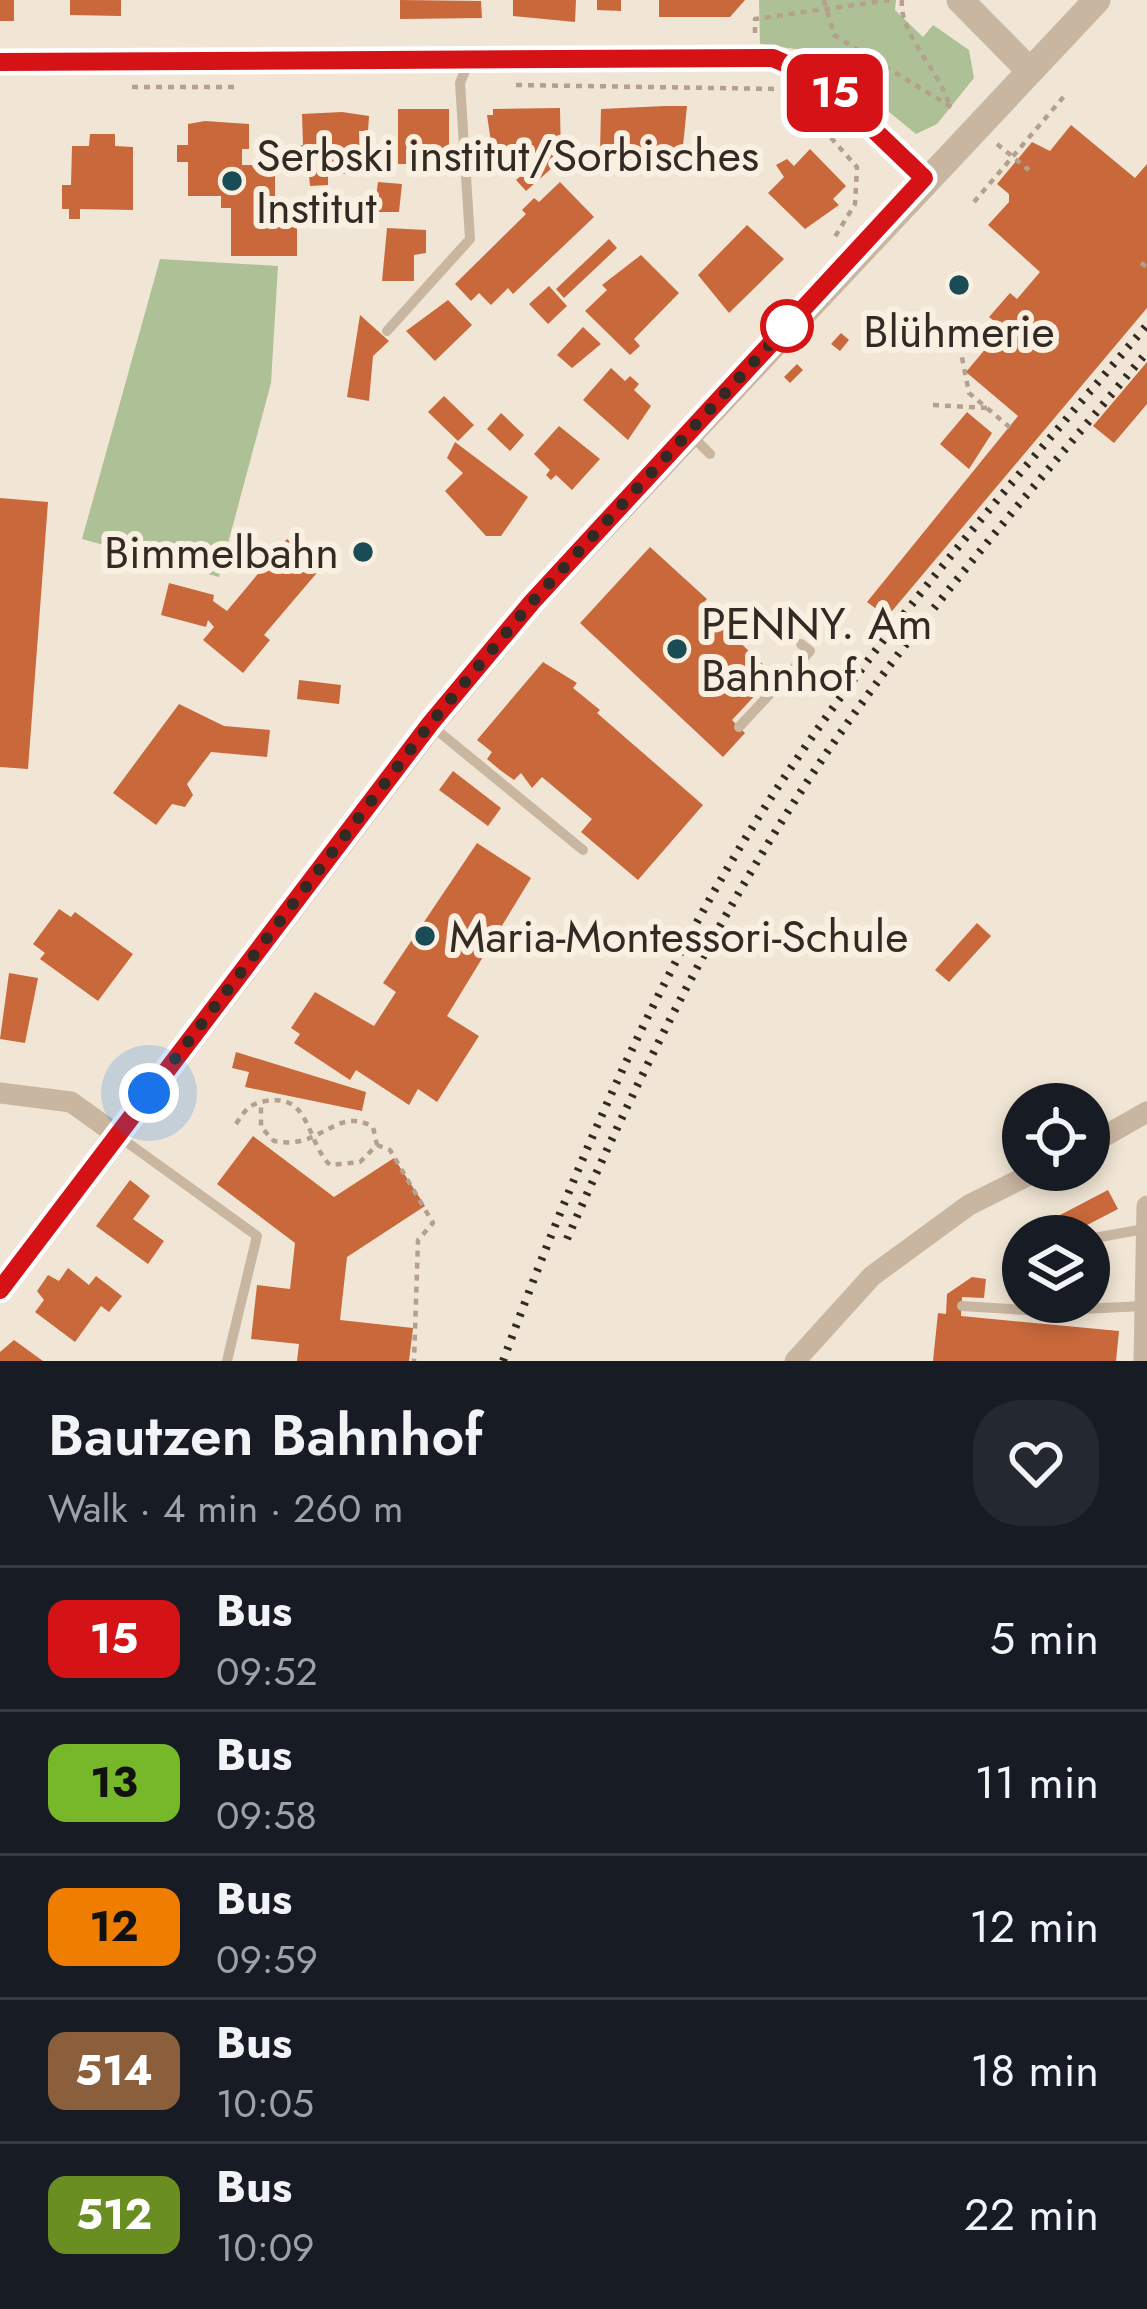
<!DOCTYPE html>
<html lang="en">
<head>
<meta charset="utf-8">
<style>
  body { margin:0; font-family:Jost,sans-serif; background:#242831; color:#f1f3f6; height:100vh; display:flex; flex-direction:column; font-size:45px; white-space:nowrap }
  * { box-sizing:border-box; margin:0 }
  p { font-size:39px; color:#9ea1a6 }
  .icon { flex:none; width:66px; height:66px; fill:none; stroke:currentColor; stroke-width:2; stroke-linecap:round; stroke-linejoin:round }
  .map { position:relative; height:1361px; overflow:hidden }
  .drawer { display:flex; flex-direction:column; background:#171b24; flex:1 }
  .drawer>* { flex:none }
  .badge { padding:0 24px; border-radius:18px; font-size:42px; line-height:78px }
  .tools { position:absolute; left:1002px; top:1083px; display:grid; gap:24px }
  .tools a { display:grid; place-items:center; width:108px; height:108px; border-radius:50%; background:#171b24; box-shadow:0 6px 18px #0003; font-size:60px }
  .you { position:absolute; width:60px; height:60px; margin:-30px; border:9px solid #fff; border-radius:50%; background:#1a73e8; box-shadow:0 0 0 18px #1a73e833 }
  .map>.badge { position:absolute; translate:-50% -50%; box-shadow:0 0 0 6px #fff }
  .round { display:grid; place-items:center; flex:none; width:126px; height:126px; border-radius:48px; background:#242831 }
  .overview { display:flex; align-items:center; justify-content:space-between; height:204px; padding:0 48px }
  h1 { font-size:57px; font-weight:600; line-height:90px }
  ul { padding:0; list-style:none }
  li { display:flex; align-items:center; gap:36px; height:144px; padding:0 48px; border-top:3px solid #363941 }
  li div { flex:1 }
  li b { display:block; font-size:45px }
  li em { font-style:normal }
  li .badge { min-width:132px; font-weight:700; text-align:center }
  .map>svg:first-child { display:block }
  .green { fill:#aec095 }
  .building { fill:#c9683b }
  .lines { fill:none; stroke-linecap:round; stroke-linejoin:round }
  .path { stroke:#b4a08c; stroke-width:4.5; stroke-dasharray:6 6; stroke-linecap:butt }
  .service { stroke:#c9b6a1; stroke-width:10 }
  .minor { stroke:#c9b6a1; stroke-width:21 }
  .tertiary { stroke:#c9b6a1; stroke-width:27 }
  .rail { stroke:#332a24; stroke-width:8; stroke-dasharray:3 9; stroke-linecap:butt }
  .line-casing { stroke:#fff; stroke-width:27 }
  .line { stroke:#d51317; stroke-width:18 }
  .walk { stroke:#332a24; stroke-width:12; stroke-dasharray:0 21.6 }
  .poi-dot { fill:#194c54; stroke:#f9f0e1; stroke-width:4.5 }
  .stop-dot { fill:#fff; stroke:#d51317; stroke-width:6 }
  .labels { text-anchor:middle; stroke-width:12; stroke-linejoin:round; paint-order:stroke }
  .poi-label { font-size:45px; fill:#332a24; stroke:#f9f0e1; text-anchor:start }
</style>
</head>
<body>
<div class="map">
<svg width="1147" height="1361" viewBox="0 0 1147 1361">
  <rect width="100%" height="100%" fill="#f1e6d5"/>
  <g class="green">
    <polygon points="759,0 896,0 895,10 923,37 933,25 969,50 974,78 937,124 916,134 816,52 760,44"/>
    <polygon points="160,259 278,266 271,383 219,577 82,539"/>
  </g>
  <g class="building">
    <rect x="0" y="0" width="14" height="21"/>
    <polygon points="70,0 121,0 121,16 70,15"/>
    <polygon points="400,0 481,1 482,18 400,19"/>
    <polygon points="513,0 576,0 575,22 513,16"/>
    <polygon points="597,0 621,0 621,11 597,10"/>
    <polygon points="659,0 745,0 730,17 659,17"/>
    <polygon points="665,106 687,106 682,156 641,151 636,160 624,160 624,152 600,151 601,109"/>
    <polygon points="560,108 561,160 526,191 516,180 540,160 536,155 493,156 487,115 493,115 493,109"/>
    <rect x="398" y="109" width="51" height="55"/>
    <polygon points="342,112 369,116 368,131 359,131 360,174 328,174 328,185 310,186 309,175 291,165 291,149 303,145 302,114"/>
    <polygon points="205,121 249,124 249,149 242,149 242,165 275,165 275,214 297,214 297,256 231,256 231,208 221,208 221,196 188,196 188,162 177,162 177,145 188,145 188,124"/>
    <polygon points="1071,125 1135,178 1147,164 1147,308 887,617 867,602 1018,416 966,372 1003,328 989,317 1010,293 1017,299 1040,272 988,225 1009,202 1009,194 997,184 1032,142 1050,151"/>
    <polygon points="90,134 115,134 115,146 133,147 133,210 80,209 80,219 69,219 69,209 62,209 62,185 71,185 72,146 89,146"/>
    <polygon points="810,149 846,186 833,199 839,205 805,229 768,193 784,177 776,165 787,159 794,166"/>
    <polygon points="378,182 402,184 399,212 374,212"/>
    <polygon points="560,182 594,217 513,294 508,288 491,305 479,293 471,301 455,284 526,214 522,210 534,198 539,202"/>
    <polygon points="747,225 784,259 729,313 698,275"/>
    <polygon points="387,228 426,230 426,253 414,255 414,281 382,281"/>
    <polygon points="609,239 617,248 564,298 556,289"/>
    <polygon points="641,255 679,293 634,339 640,346 630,355 585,311 607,290 602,285"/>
    <circle cx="958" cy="282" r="11"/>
    <polygon points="549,286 567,306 548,324 529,304"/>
    <polygon points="448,300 472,325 435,361 406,331"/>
    <polygon points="360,315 389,341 373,356 369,401 347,397"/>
    <polygon points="583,327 601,344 572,368 557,355"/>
    <polygon points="841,333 849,340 840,351 831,344"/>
    <polygon points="1147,362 1147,404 1114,443 1093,426"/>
    <polygon points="797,364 803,370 790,383 784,377"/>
    <polygon points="611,368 625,381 630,376 639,384 634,390 651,406 628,440 583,400"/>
    <polygon points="444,396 474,425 458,441 428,412"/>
    <polygon points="967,412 992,433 969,469 940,444"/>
    <polygon points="501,413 524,435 510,451 487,429"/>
    <polygon points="559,426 600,459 572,490 556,475 551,480 546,475 550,470 534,454"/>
    <polygon points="455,442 528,497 501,536 486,536 445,491 463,473 447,458"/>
    <polygon points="0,498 48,502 28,769 0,767"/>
    <polygon points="287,539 321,568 264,635 270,640 243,673 203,640 214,627 208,620 206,627 161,615 169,583 214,595 213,601 227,611"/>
    <polygon points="650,547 707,599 701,605 774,675 732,720 745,733 723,757 580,623"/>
    <polygon points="543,662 577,683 573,688 600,710 597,713 703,805 638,880 581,832 592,819 542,777 532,788 521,773 514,780 500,770 487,759 492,752 477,740"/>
    <polygon points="299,680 341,685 339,704 297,699"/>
    <polygon points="179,704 224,726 270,730 267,757 211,752 187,784 193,795 185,807 172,804 156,825 113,793"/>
    <polygon points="453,771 501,808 488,826 439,790"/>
    <polygon points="477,843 531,878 447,1016 479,1036 437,1102 418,1089 409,1105 356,1070 350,1080 294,1043 300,1034 291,1028 315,992 374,1026 396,992 383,983"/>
    <polygon points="59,909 71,917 75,912 133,954 98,1001 40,959 45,953 33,944"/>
    <polygon points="977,923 991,936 949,982 935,970"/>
    <polygon points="9,973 38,978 25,1043 0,1039"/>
    <polygon points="236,1052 366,1092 362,1111 245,1087 249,1072 232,1068"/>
    <polygon points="253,1136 334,1197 394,1158 425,1206 347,1257 340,1320 413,1328 409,1361 297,1361 299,1344 251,1339 257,1285 290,1289 295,1243 217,1184"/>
    <polygon points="130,1180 150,1196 133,1219 164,1241 148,1264 96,1226"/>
    <polygon points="1108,1190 1118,1209 1066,1236 1045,1236 1039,1226"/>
    <polygon points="68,1268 89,1285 96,1276 122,1296 109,1312 101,1306 75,1342 35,1312 44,1300 37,1291 48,1275 59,1281"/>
    <polygon points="972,1277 986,1279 984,1298 962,1297 961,1316 1119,1331 1116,1361 933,1361 938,1313 946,1314 947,1294"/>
    <polygon points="14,1340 43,1361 0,1361 0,1352"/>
  </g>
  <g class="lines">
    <g class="path">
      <polyline points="824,0 834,35 956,110"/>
      <path d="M902,0C898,32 940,72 949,104"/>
      <polyline points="755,33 755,19 890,0"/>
      <polyline points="516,85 780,89"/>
      <polyline points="132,87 240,87"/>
      <polyline points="791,93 857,167 855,204 833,240"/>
      <polyline points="997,144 1029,170"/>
      <polyline points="974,202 1066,94"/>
      <polyline points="1141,263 1147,267"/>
      <polyline points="955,322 969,393 1013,430"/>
      <polyline points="933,405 988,408"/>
      <path d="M236,1124C245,1110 249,1104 266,1101C311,1093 306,1142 330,1165L360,1162L377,1145L373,1127C336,1105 321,1151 274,1141L261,1127V1102"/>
      <polyline points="377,1145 390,1150 433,1223 418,1240 414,1361"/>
    </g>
    <g class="service">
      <polyline points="387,331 470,239 460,83 469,61"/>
      <polyline points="691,435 710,454"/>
      <polyline points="433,727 583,850"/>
      <polyline points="739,727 810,651 801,644"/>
      <polyline points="121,1138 257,1236 227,1361"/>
      <polyline points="1089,1239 1144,1229"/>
      <polyline points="962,1306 1041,1311 1144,1306"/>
    </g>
    <g class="minor">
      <polyline points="0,62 774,58 822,79 924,178"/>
      <polyline points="0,1093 71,1102 117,1135"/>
      <polyline points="1089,1145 1147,1112"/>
      <polyline points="795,1361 872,1276 969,1205 1039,1170"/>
      <polyline points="1144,1361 1147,1206"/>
    </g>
    <g class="tertiary">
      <polyline points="960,0 1029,70"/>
      <polyline points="0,1290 430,725 532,602 1097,0"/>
    </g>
    <g class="rail">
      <path d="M567,1239C644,1063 729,892 839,735C933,601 1042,478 1147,352"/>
      <path d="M503,1361C576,1163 661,965 778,787C887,622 1019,475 1147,325"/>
    </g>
  </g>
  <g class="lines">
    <g class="line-casing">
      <polyline id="line" points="0,62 773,58 822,80 924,178 532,602 430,724 0,1290"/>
    </g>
    <use href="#line" class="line"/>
    <polyline class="walk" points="149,1093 430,724 532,602 787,326"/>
  </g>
  <g class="poi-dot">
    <circle cx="232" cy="181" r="12"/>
    <circle cx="959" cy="285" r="12"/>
    <circle cx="363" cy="552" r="12"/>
    <circle cx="677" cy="649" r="12"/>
    <circle cx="425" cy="936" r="12"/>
  </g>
  <circle class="stop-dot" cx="787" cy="326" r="24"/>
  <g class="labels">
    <g class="poi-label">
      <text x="256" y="171">Serbski institut/Sorbisches<tspan x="256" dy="52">Institut</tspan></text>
      <text x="959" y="347" text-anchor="middle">Blühmerie</text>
      <text x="339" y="568" text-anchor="end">Bimmelbahn</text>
      <text x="701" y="639">PENNY. Am<tspan x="701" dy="52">Bahnhof</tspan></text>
      <text x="449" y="952">Maria-Montessori-Schule</text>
    </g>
  </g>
</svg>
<div class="tools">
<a><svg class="icon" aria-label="locate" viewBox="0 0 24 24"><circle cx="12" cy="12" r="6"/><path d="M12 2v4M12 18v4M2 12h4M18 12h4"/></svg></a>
<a><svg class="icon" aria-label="layers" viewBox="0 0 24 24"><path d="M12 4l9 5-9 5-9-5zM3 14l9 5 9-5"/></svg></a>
</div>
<div class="you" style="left:149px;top:1093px"></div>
<b class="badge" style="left:835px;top:93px;background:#d51317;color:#fff">15</b>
</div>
<section class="drawer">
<div class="overview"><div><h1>Bautzen Bahnhof</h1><p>Walk · 4 min · 260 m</p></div><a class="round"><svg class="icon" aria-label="heart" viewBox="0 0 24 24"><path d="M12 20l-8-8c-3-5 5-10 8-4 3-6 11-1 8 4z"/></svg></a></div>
<ul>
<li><span class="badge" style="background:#d51317;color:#fff">15</span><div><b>Bus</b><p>09:52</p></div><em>5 min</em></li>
<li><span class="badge" style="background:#76b82a;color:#111">13</span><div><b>Bus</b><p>09:58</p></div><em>11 min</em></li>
<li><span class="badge" style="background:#ef7d00;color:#111">12</span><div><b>Bus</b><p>09:59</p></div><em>12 min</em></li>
<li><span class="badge" style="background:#8b5e3c;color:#fff">514</span><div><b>Bus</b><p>10:05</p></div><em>18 min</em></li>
<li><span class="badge" style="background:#6b8e23;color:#fff">512</span><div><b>Bus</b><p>10:09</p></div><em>22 min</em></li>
</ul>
</section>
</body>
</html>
